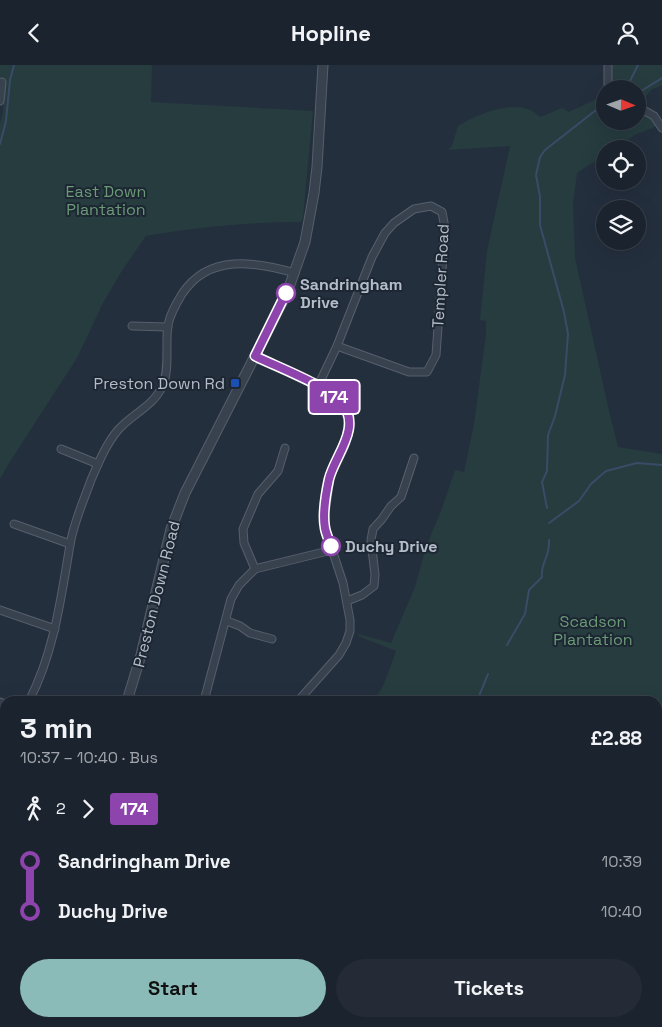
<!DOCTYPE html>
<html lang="en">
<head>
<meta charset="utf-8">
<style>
  body { margin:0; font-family:"Space Grotesk",sans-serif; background:#242b36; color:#f1f3f6; height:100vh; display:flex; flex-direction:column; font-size:19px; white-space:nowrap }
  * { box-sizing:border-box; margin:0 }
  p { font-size:16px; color:#a0a4aa }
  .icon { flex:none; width:28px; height:28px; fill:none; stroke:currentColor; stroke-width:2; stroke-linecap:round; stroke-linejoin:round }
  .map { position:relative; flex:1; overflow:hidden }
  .sheet { position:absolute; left:0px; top:631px; width:662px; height:331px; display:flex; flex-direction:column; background:#1b232e; border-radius:15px 15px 0 0; box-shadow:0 5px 20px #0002,0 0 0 1px #39404a }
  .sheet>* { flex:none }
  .badge { padding:0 10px; border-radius:4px; font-size:18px; line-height:32px }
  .needle { width:32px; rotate:92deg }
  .fabs { position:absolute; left:596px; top:15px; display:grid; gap:10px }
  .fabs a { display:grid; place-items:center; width:50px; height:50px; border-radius:50%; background:#1b232e; box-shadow:0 5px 20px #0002,0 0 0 1px #39404a; font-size:25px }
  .map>.badge { position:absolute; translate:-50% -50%; box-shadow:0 0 0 2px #fff }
  .legs { display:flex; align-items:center; gap:8px; height:55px; padding:0 20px; font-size:16px }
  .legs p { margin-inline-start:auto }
  .head { display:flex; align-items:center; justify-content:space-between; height:85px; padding:0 20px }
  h1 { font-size:28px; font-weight:700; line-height:38px }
  .primary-button { display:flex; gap:10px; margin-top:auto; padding:10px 20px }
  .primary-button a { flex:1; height:58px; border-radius:30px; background:#8bbbb9; color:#111; font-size:20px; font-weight:700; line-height:58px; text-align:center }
  .primary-button a+a { background:#242b36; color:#f1f3f6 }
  ul { padding:0 20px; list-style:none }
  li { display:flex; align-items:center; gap:18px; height:50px; font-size:19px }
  li i { display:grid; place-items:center; width:8px; height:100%; margin:0 6px; background:currentColor }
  li i::after { content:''; width:12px; height:12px; margin:-6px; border:4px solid; border-radius:50%; background:#1b232e }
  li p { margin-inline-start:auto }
  li:first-child i { background:linear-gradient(#0000 50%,currentColor 0) }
  li:last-child i { background:linear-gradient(currentColor 50%,#0000 0) }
  header { display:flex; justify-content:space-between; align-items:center; height:65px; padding:0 20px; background:#1b232e; font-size:22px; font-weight:700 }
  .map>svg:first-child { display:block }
  .green { fill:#263c3f }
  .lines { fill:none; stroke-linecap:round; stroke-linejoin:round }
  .stream { stroke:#394c67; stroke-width:2 }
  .minor-casing { stroke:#565f6c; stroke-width:9 }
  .tertiary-casing { stroke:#565f6c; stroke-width:11 }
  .minor { stroke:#38414e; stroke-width:7 }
  .tertiary { stroke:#38414e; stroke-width:9 }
  .line-1-casing { stroke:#fff; stroke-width:11 }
  .line-1 { stroke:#8e44ad; stroke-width:8 }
  .stop-1-dot { fill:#fff; stroke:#8e44ad; stroke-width:2.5 }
  .transit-dot { fill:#1a4fb4; stroke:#1d2633; stroke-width:2 }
  .labels { text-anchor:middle; stroke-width:4; stroke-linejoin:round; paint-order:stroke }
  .park-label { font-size:16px; fill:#6b9a76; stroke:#1d2633 }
  .street-label { font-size:16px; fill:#b4bcc9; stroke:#1d2633 }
  .stop-label { font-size:16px; font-weight:bold; fill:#b4bcc9; stroke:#1d2633; text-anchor:start }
  .poi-label { font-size:16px; fill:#b4bcc9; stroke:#1d2633; text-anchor:end }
</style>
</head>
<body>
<header><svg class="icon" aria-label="back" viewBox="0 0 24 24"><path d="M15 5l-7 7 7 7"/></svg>Hopline<svg class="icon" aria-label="person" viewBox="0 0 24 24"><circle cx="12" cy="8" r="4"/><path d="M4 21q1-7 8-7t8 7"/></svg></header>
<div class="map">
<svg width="662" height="962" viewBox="0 0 662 962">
  <rect width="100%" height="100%" fill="#242f3e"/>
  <g class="green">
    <path d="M0,0H152L151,37L313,46L303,152L301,157C249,157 197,162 146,171L123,204L103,238L77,293L11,395L0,414V59L3,47L4,18L0,16Z"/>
    <polygon points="611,0 662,0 662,20 651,25 640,40 638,39 638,24 612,24"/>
    <path d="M603,31L605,33V56H638V44L650,52L657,61L635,70L614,84H605V90L577,108L573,139L575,193L609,346L618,382L662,389V962H566L567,958H658V636H374L384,619L396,586L358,571L359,569L391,578L415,522L427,479L441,446L455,405L464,407L474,359L486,269V256L480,255L487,186L510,81L448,85L452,81L458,61C480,48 519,31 540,52L562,43L569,47Z"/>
    <polygon points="108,958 437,958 437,962 106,962"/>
  </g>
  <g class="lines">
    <g class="stream">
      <polyline points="626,24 638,0"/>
      <polyline points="638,28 662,13"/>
      <polyline points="0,79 6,56 10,15 14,0"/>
      <polyline points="547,443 542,417 547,406 548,370 555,351 565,310 568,269 564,247 540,160 540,132 536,110 540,92 545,85 605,38"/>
      <polyline points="549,458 579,436 591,419 606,406 637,398 662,400"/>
      <path d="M507,580L525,549L529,525L542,512C540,498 550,493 549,475"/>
      <polyline points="477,636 488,609"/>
      <polyline points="294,962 297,959 305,962"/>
      <polyline points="317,962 320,962 324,958"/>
    </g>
    <g class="minor-casing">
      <g id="minor">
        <polyline points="608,24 608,0"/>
        <polyline points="0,36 2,17"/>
        <polyline points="638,42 654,51 662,63"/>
        <polyline points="132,261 168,262"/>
        <polyline points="255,291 329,327 343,339 349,353 345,380 330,412 325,449 325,463 343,518 350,555 350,566 346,578 339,590 298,636"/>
        <polyline points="318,321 337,281 372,192 385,168 394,158 414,144 431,141 442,147 445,163 436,290 427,307 409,307 337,281"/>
        <polyline points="61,384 98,399"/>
        <polyline points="14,459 70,479"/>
        <polyline points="255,504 244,478 243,464 258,429 278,406 285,383"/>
        <polyline points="347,536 362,530 374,521 375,510 371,475 373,464 382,454 391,441 401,432 414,393"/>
        <polyline points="0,545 55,564"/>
        <polyline points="227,556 240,561 250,568 272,574"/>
        <path d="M29,636C54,588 61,533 70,480C73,459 84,435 91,415C98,399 106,379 118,365C132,349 154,341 163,320C170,302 165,279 168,260C170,249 176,239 182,229C209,188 255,197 295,208"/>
        <polyline points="204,636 231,534 239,520 255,504 332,485"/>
        <polyline points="0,637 5,639"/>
        <polyline points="0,694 5,684"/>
        <polyline points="0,933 5,936"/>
        <polyline points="46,962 47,958"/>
      </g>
    </g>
    <g class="tertiary-casing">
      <g id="tertiary">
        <polyline points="127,636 141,590 171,464 185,428 287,228 305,177 314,128 317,102 323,0"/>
        <polyline points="0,864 5,856"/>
      </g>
    </g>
    <use href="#minor" class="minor"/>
    <use href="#tertiary" class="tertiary"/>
  </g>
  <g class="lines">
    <g class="line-1-casing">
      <path id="line-1" d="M286,228L255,291C277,302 328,321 342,338C362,363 335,390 329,414C326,428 322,448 325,463C326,469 329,475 331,481"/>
    </g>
    <use href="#line-1" class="line-1"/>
  </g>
  <g class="stop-1-dot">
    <circle cx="286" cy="228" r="9"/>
    <circle cx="331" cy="481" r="9"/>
  </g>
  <rect class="transit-dot" x="230" y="313" width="10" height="10" rx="2.5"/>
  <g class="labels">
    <g class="park-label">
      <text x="106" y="132">East Down<tspan x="106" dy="18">Plantation</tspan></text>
      <text x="593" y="562">Scadson<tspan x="593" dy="18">Plantation</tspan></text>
    </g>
    <g class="street-label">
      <text transform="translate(440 211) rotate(-87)" y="6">Templer Road</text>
      <text transform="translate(156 529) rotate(-76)" y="6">Preston Down Road</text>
    </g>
    <g class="stop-label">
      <text x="300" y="225">Sandringham<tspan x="300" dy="18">Drive</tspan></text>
      <text x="345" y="487">Duchy Drive</text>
    </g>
    <g class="poi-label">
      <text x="225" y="324">Preston Down Rd</text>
    </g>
  </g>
</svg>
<div class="fabs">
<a><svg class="needle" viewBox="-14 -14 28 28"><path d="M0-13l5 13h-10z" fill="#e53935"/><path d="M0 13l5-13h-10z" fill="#a0a4aa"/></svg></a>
<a><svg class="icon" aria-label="locate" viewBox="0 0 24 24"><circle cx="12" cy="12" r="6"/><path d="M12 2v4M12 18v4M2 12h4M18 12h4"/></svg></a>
<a><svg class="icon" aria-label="layers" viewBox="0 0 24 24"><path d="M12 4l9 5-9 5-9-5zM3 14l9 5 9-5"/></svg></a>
</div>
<b class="badge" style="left:334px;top:332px;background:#8e44ad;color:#fff">174</b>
<section class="sheet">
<div class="head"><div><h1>3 min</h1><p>10:37 – 10:40 · Bus</p></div><b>£2.88</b></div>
<div class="legs"><svg class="icon" aria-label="walk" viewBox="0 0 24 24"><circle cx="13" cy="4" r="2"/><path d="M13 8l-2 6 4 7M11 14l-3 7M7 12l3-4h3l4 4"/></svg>2<svg class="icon" aria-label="forward" viewBox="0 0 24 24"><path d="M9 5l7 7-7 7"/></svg><b class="badge" style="background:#8e44ad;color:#fff">174</b></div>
<ul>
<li><i style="color:#8e44ad"></i><b>Sandringham Drive</b><p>10:39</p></li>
<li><i style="color:#8e44ad"></i><b>Duchy Drive</b><p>10:40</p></li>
</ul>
<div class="primary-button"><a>Start</a><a>Tickets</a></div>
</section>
</div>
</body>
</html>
